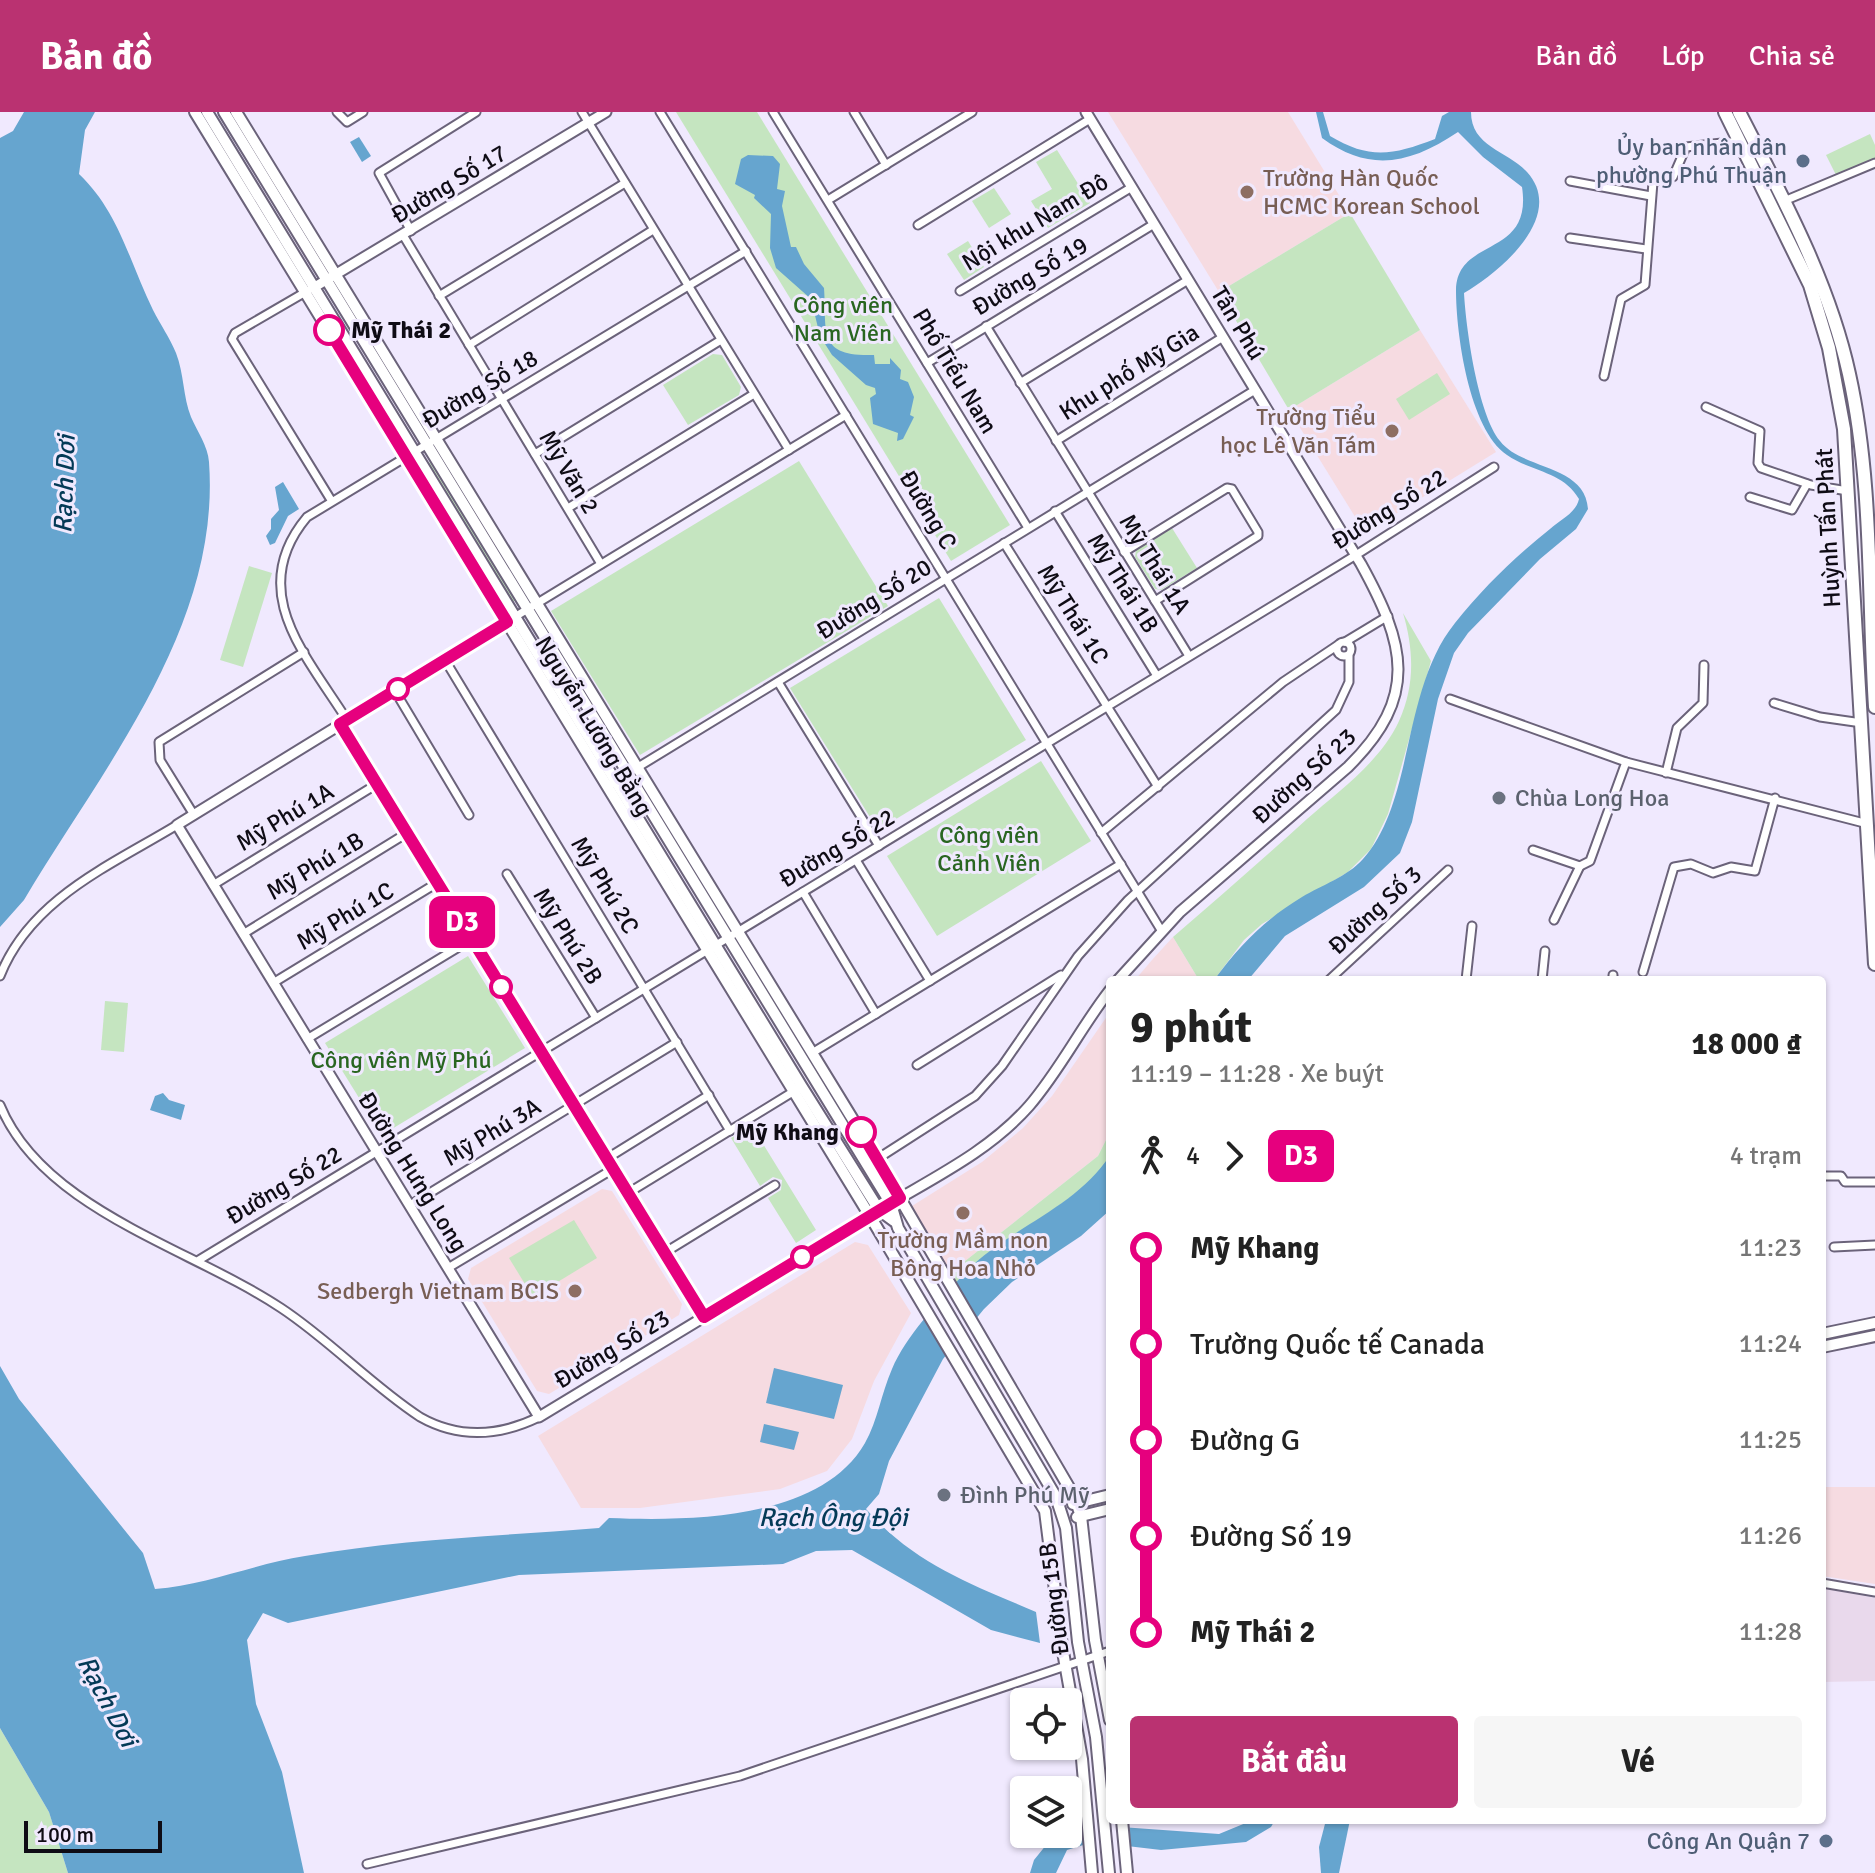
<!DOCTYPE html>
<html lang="vi">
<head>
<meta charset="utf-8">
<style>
  body { margin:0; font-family:Signika,sans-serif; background:#f6f6f6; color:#222; height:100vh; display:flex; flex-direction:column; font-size:30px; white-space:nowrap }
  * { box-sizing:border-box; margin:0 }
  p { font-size:26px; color:#767676 }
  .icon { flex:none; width:44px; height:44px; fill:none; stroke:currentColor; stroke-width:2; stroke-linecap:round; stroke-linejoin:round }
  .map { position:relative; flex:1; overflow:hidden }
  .details { position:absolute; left:1106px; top:864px; width:720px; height:848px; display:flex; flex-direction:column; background:#fff; border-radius:8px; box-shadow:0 2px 6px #0004 }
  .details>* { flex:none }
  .badge { padding:0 16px; border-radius:12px; font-size:28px; line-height:52px }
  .fabs { position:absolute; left:1010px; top:1576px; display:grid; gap:16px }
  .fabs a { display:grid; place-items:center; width:72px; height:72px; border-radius:8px; background:#fff; box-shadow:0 2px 6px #0004; font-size:40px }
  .scale { position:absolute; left:24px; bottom:20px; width:138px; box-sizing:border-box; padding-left:8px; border:4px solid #0f0c15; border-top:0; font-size:22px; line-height:28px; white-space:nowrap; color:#0f0c15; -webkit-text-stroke:6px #f0e9fe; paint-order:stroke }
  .map>.badge { position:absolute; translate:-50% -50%; box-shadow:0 0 0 4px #fff }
  .legs { display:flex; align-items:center; gap:12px; height:88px; padding:0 24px; font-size:26px }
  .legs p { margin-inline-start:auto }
  .head { display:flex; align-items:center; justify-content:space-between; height:136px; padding:0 24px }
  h1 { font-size:44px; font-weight:700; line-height:60px }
  .button { display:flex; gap:16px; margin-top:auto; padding:16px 24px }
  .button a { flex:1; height:92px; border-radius:8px; background:#ba3271; color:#fff; font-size:32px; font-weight:700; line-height:92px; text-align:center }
  .button a+a { background:#f6f6f6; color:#222 }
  ul { padding:0 24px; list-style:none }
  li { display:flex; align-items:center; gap:28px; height:96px; font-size:30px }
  li i { display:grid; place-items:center; width:12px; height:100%; margin:0 10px; background:currentColor }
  li i::after { content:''; width:20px; height:20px; margin:-10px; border:6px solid; border-radius:50%; background:#fff }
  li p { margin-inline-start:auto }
  li:first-child i { background:linear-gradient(#0000 50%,currentColor 0) }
  li:last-child i { background:linear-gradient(currentColor 50%,#0000 0) }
  header { display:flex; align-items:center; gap:48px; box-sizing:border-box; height:112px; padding:0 40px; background:#ba3271; color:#fff }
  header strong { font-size:38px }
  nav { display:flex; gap:44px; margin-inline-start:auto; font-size:28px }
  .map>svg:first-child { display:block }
  .commercial { fill:#e9d9ec }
  .education { fill:#f6dbe1 }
  .green { fill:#c5e5c0 }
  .water { fill:#66a5cf }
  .pier { fill:#f0e9fe }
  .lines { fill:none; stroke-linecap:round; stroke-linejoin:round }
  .minor-casing { stroke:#6b637a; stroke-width:11 }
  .tertiary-casing { stroke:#6b637a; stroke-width:13 }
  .secondary-casing { stroke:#6b637a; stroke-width:14 }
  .primary-casing { stroke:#6b637a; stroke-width:16 }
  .minor { stroke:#fff; stroke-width:7 }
  .tertiary { stroke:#fff; stroke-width:9 }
  .secondary { stroke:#fff; stroke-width:10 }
  .primary { stroke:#fff; stroke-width:12 }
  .line-1-casing { stroke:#fff; stroke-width:18 }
  .line-1 { stroke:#e6007e; stroke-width:12 }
  .service-dot { fill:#5c6f8a; stroke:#f0e9fe; stroke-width:3 }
  .education-dot { fill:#8d6e63; stroke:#f0e9fe; stroke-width:3 }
  .stop-1-dot { fill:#fff; stroke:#e6007e; stroke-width:4 }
  .worship-dot { fill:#6b7280; stroke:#f0e9fe; stroke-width:3 }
  .labels { text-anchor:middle; stroke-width:6; stroke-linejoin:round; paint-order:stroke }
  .service-label { font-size:24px; fill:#4e5e75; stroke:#f0e9fe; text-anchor:end }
  .education-label { font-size:24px; fill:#785e54; stroke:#f0e9fe; text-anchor:end }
  .street-label { font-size:24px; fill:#0f0c15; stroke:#f0e9fe }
  .park-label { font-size:24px; fill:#296621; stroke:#f0e9fe }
  .stop-label { font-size:24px; font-weight:bold; fill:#0f0c15; stroke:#f0e9fe; text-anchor:start }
  .worship-label { font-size:24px; fill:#5b616d; stroke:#f0e9fe; text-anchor:start }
  .water-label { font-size:26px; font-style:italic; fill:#043a57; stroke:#f0e9fe }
</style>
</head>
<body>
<header>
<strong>Bản đồ</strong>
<nav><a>Bản đồ</a><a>Lớp</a><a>Chia sẻ</a></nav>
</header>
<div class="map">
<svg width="1875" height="1761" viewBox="0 0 1875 1761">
  <rect width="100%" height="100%" fill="#f0e9fe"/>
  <polygon class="commercial" points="1822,1476 1875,1486 1875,1569 1822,1570"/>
  <g class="education">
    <polygon points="1108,0 1288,0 1350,101 1219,180"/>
    <polygon points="1420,218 1496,340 1371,417 1362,416 1289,298"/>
    <polygon points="1173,825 1199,868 1135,868 1152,848"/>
    <polygon points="1110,900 1110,1020 1098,1044 950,1161 912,1094 982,1050 1023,1016 1052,984"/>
    <polygon points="602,1077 612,1079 682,1192 679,1203 549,1282 537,1279 468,1167 471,1156"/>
    <polygon points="855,1130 868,1133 911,1201 874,1269 852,1327 827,1359 780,1377 640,1396 581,1396 538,1324"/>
    <polygon points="1822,1375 1875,1375 1875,1472 1822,1464"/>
  </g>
  <g class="green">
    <polygon points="676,0 757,0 1010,413 951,449"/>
    <polygon points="1870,22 1875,33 1875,46 1837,65 1826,43"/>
    <polygon points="1057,38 1090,91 1048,116 1031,89 1052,77 1036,50"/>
    <polygon points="994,76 1011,102 989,116 972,89"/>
    <polygon points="1350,101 1420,218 1289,298 1219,180"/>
    <polygon points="968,129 984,155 964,168 947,142"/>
    <polygon points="713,242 722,243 741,275 739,283 688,313 663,273"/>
    <polygon points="1437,261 1450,282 1409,308 1396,287"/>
    <polygon points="431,349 516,487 515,489 511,489 428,352"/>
    <polygon points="799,349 888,494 640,643 551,499"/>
    <polygon points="1172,416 1197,456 1161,478 1155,477 1135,445 1136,438"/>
    <polygon points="249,454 272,461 243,555 220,548"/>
    <polygon points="939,486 1026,628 878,718 790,576"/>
    <path d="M1403,501L1431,549L1388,702L1371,737L1348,760L1262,812L1244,828L1214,868H1199L1173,825C1218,786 1263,747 1307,707C1340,678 1380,650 1399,609C1415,574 1414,538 1403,501Z"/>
    <polygon points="1041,649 1091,729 937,824 887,744"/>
    <polygon points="468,844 525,936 382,1023 325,931"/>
    <polygon points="105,889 128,891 124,940 101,938"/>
    <polygon points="752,1014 816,1118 796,1131 768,1086 781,1078 782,1068 773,1065 760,1074 731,1026"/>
    <path d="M1110,1020C1110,1027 1112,1038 1109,1045C1094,1083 990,1130 956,1171L950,1161L1098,1044Z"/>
    <polygon points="574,1108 597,1146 533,1185 509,1146"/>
    <polygon points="0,1616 49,1700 68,1761 0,1761"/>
  </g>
  <g class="water">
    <path d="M24,0H95L85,18L79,62C119,100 129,149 153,198C160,212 170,226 176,241C184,261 183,285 191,305C197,319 208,334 209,350C221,515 103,655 24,788L0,815V26L13,19Z"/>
    <path d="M1316,0H1323L1330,24C1370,48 1393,43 1435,27L1442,4L1449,0H1471C1471,35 1508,39 1527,60C1567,104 1499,161 1464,181C1466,217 1478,302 1500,329C1522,358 1585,352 1588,397L1576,417L1540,447L1468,521L1454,541L1438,587L1412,710L1400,741L1364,775L1285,824L1248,868H1214C1240,833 1264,808 1302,785C1322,773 1347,765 1363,747C1415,689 1401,578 1455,511C1483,476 1515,445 1550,417C1560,408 1576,401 1579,387C1563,359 1531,360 1507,343C1469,317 1456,221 1456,178C1457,124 1533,147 1522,75L1483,45L1458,20C1410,52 1370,61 1322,26Z"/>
    <polygon points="359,25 371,44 362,50 350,30"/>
    <path d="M748,43L773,44L780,52L777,77L785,79L782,94L791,135H796L804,152L824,176C827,219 816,245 874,243L875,252H890V246L901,258L900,267L908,270L914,285L910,303L914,305L903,327L897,329L898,321L873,312L870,286L876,282L875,276L866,273L832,243L820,224L811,187L776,156L770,136L771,102L754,86L755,83L735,72L741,47Z"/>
    <polygon points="283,370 299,397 288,404 275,431 270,433 266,424 271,417 271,407 279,398 275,375"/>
    <polygon points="163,981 169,988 185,993 181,1008 150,998 155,984"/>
    <path d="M1110,1043V1098L1081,1124L1012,1170L984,1197L943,1247L889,1349L879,1382L866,1397C914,1452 971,1472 1036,1500L1040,1531L991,1518L852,1438L816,1439L783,1452L519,1463L288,1511L263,1501L247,1528L256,1592L282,1660L304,1761H68L49,1700L0,1616V1254L19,1287L143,1441L155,1477C206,1473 254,1452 305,1444C401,1427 501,1424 599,1416L609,1406C688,1409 820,1409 865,1331C878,1308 881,1282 892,1257C906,1224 937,1192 961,1165C1004,1117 1075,1098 1110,1043Z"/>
    <polygon points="774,1256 843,1273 834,1307 766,1291"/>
    <polygon points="764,1312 799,1320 794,1338 760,1330"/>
    <polygon points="1253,1708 1275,1708 1271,1715 1246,1730 1161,1738 1093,1730 1067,1738 1056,1761 1030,1761 1034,1748 1055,1722 1068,1722 1068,1718 1093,1713 1219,1722"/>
    <polygon points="1326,1708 1350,1708 1339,1761 1321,1761 1319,1735"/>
  </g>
  <g class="pier">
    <polygon points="954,1167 979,1210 948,1248 923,1205"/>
    <polygon points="1093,1709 1129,1711 1131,1736 1084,1737 1082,1711"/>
  </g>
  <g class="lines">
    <g class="minor-casing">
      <g id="minor">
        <polyline points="337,0 347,10 363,0"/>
        <polyline points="582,0 789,338"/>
        <polyline points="660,0 1161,818"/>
        <polyline points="773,0 1028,416"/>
        <polyline points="854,0 886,53"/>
        <polyline points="1570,69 1651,84"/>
        <polyline points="828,88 972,0"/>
        <polyline points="1784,89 1875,51"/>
        <polyline points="918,113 1090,7"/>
        <polyline points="411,119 379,61 476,0"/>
        <polyline points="403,123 601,452"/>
        <polyline points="1570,126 1646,137"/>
        <polyline points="309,178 235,221 232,227 331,388"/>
        <polyline points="960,179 1132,75"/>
        <polyline points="439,184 625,71"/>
        <polyline points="986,214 1189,544"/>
        <polyline points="469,233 653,118"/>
        <polyline points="927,251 1154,112"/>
        <polyline points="1604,264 1621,187 1645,173 1653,70 1673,65 1686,35 1740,29"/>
        <polyline points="1020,271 1188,168"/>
        <polyline points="1706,295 1760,319 1758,351 1761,356 1811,373 1848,379"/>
        <polyline points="1056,329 1223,225"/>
        <polyline points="535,342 721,228"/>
        <polyline points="1750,385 1792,398 1807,372"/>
        <polyline points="568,396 754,282"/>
        <polyline points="1055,399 1157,564"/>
        <polyline points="1004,431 1158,675"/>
        <polyline points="1124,440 1227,376 1232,377 1258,420 1258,424 1155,489"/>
        <polyline points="513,506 846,303"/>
        <circle cx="1344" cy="537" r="7"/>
        <polyline points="1345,530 1388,504"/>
        <polyline points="445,548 730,1019"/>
        <polyline points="778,570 879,734"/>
        <polyline points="395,579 469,703"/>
        <polyline points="1450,587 1626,650 1868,712"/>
        <polyline points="1774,591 1820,605 1862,611"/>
        <path d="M347,608C306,543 245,479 307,405L746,139"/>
        <polyline points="340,612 704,1205"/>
        <polyline points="1666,661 1677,616 1703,591 1704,553"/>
        <polyline points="612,671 1255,278"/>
        <polyline points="194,703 160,648 159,630 304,540"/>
        <polyline points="1101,721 1283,570 1338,533"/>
        <polyline points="1533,738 1580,754 1590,749 1626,650"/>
        <polyline points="856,748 930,869"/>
        <polyline points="507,762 596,906"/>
        <polyline points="213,773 377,672"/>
        <polyline points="803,780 876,902"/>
        <polyline points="1554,808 1580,754"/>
        <polyline points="243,822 407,721"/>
        <polyline points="1643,860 1674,755 1691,752 1713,761 1731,755 1755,759 1775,686"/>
        <path d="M0,864C30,787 111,753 177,713"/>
        <polyline points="1329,868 1448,758"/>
        <polyline points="1466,868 1472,814"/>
        <polyline points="1542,868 1545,839"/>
        <polyline points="1613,868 1613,863"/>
        <polyline points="273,871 437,771"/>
        <polyline points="307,927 472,827"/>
        <polyline points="812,941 1121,752"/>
        <polyline points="917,953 1061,863"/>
        <path d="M0,993C43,1098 191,1136 281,1196C331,1229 371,1273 420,1305C459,1327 500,1324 539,1305"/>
        <polyline points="606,1047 709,983"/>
        <polyline points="877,1047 975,984 1002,954 1078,844 1128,788 1336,598 1349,570 1349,543"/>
        <polyline points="1822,1064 1841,1064 1845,1070 1875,1070"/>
        <polyline points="628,1081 796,978"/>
        <polyline points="410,1093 677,930"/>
        <polyline points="1834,1135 1875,1133"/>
        <polyline points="664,1141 775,1073"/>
        <polyline points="199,1148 1356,443 1494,355"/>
        <polyline points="448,1156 613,1057"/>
        <polyline points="1822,1471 1875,1480"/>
        <polyline points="367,1752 740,1664 1110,1539"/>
      </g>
    </g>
    <g class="tertiary-casing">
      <g id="tertiary">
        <path d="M1086,0L1361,452C1405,532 1420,584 1348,655L1180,800L1118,868"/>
        <polyline points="313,176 606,0"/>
        <polyline points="507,510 177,713 539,1305 874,1102"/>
        <path d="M893,1090C941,1062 992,1036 1029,994C1060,958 1081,915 1110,878"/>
      </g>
    </g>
    <g class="secondary-casing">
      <g id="secondary">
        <polyline points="195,0 870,1104 1045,1399 1062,1534 1082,1647 1092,1761"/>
        <polyline points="207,0 802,975 879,1098 894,1109"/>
        <polyline points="224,0 891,1092 898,1116 1056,1385 1066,1416 1078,1530 1096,1625 1109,1761"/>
        <polyline points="236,0 877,1047 1074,1384 1081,1404 1095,1528 1110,1608"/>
        <polyline points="1822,1222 1875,1211"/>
        <polyline points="1822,1235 1875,1224"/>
        <polyline points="1073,1392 1110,1383"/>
        <polyline points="1077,1405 1110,1397"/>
        <polyline points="1122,1708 1127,1761"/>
      </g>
    </g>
    <g class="primary-casing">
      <g id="primary">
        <polyline points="1725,0 1810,173 1829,236 1844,317 1875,852"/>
        <path d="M1739,0C1782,84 1829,170 1849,262C1873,370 1868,485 1875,595"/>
      </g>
    </g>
    <use href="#minor" class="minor"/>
    <use href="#tertiary" class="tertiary"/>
    <use href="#secondary" class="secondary"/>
    <use href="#primary" class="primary"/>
  </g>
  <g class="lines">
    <g class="line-1-casing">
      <polyline id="line-1" points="329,218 507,510 340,612 704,1205 900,1086 861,1020"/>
    </g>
    <use href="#line-1" class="line-1"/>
  </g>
  <g class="service-dot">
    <circle cx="1803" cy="49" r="8"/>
    <circle cx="1826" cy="1729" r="8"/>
  </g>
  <g class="education-dot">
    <circle cx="1247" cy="80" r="8"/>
    <circle cx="1392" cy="319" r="8"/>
    <circle cx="963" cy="1101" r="8"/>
    <circle cx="575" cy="1179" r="8"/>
  </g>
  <g class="stop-1-dot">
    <circle cx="329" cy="218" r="14"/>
    <circle cx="398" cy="577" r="10"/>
    <circle cx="501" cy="875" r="10"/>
    <circle cx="861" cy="1020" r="14"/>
    <circle cx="802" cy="1145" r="10"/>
  </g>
  <g class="worship-dot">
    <circle cx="1499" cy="686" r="8"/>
    <circle cx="944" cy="1383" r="8"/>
  </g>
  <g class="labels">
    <g class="service-label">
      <text x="1787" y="43">Ủy ban nhân dân<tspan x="1787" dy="28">phường Phú Thuận</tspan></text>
      <text x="1810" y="1737">Công An Quận 7</text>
    </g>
    <g class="education-label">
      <text x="1263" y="74" text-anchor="start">Trường Hàn Quốc<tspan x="1263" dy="28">HCMC Korean School</tspan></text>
      <text x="1376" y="313">Trường Tiểu<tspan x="1376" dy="28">học Lê Văn Tám</tspan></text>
      <text x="963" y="1136" text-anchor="middle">Trường Mầm non<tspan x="963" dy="28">Bông Hoa Nhỏ</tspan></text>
      <text x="559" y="1187">Sedbergh Vietnam BCIS</text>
    </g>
    <g class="street-label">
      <text transform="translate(449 72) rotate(-31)" y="8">Đường Số 17</text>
      <text transform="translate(1035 110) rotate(-31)" y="8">Nội khu Nam Đô</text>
      <text transform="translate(1030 164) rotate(-31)" y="8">Đường Số 19</text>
      <text transform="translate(1238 211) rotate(59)" y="8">Tân Phú</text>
      <text transform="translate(955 259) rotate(59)" y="8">Phố Tiểu Nam</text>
      <text transform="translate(1129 260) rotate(-32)" y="8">Khu phố Mỹ Gia</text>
      <text transform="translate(480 277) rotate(-31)" y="8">Đường Số 18</text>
      <text transform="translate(569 360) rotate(59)" y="8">Mỹ Văn 2</text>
      <text transform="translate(1389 397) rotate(-32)" y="8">Đường Số 22</text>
      <text transform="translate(928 398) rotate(59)" y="8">Đường C</text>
      <text transform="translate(1828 416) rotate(-93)" y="8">Huỳnh Tấn Phát</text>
      <text transform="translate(1155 452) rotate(58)" y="8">Mỹ Thái 1A</text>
      <text transform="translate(1123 471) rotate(58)" y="8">Mỹ Thái 1B</text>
      <text transform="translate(874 487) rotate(-32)" y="8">Đường Số 20</text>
      <text transform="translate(1073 502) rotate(58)" y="8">Mỹ Thái 1C</text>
      <text transform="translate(594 614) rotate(59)" y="8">Nguyễn Lương Bằng</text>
      <text transform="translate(1304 664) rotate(-42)" y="8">Đường Số 23</text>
      <text transform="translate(285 705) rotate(-31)" y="8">Mỹ Phú 1A</text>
      <text transform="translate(837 736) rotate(-31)" y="8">Đường Số 22</text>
      <text transform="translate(315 754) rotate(-31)" y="8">Mỹ Phú 1B</text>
      <text transform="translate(605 773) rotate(59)" y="8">Mỹ Phú 2C</text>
      <text transform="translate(1375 798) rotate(-43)" y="8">Đường Số 3</text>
      <text transform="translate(345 804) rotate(-31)" y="8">Mỹ Phú 1C</text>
      <text transform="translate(568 824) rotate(58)" y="8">Mỹ Phú 2B</text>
      <text transform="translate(492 1020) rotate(-31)" y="8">Mỹ Phú 3A</text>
      <text transform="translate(413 1060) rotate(58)" y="8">Đường Hưng Long</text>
      <text transform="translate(284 1073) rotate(-31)" y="8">Đường Số 22</text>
      <text transform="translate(612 1237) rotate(-31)" y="8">Đường Số 23</text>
      <text transform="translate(1054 1487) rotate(-97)" y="8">Đường 15B</text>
    </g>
    <g class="park-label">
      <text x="843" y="201">Công viên<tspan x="843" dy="28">Nam Viên</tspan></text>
      <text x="989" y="731">Công viên<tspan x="989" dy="28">Cảnh Viên</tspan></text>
      <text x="401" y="956">Công viên Mỹ Phú</text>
    </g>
    <g class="stop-label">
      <text x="351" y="226">Mỹ Thái 2</text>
      <text x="839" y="1028" text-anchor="end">Mỹ Khang</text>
    </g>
    <g class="worship-label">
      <text x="1515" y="694">Chùa Long Hoa</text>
      <text x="960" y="1391">Đình Phú Mỹ</text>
    </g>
    <g class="water-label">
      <text transform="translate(64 372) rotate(-88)" y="9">Rạch Dơi</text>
      <text x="833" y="1414">Rạch Ông Đội</text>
      <text transform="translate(108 1589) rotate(62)" y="9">Rạch Dơi</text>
    </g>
  </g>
</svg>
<div class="fabs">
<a><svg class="icon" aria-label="locate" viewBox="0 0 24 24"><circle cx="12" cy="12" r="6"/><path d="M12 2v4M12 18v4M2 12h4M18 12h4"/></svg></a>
<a><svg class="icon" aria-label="layers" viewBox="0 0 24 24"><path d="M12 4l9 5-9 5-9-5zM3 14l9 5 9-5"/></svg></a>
</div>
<div class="scale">100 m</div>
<b class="badge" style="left:462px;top:810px;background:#e6007e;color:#fff">D3</b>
<section class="details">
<div class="head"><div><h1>9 phút</h1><p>11:19 – 11:28 · Xe buýt</p></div><b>18 000 ₫</b></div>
<div class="legs"><svg class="icon" aria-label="walk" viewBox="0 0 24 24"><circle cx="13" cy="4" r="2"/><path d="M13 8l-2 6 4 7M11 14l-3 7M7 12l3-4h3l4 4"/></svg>4<svg class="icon" aria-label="forward" viewBox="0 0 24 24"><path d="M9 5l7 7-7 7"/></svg><b class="badge" style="background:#e6007e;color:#fff">D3</b><p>4 trạm</p></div>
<ul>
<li><i style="color:#e6007e"></i><b>Mỹ Khang</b><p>11:23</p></li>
<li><i style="color:#e6007e"></i><span>Trường Quốc tế Canada</span><p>11:24</p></li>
<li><i style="color:#e6007e"></i><span>Đường G</span><p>11:25</p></li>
<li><i style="color:#e6007e"></i><span>Đường Số 19</span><p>11:26</p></li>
<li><i style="color:#e6007e"></i><b>Mỹ Thái 2</b><p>11:28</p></li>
</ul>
<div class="button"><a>Bắt đầu</a><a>Vé</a></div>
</section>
</div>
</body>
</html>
